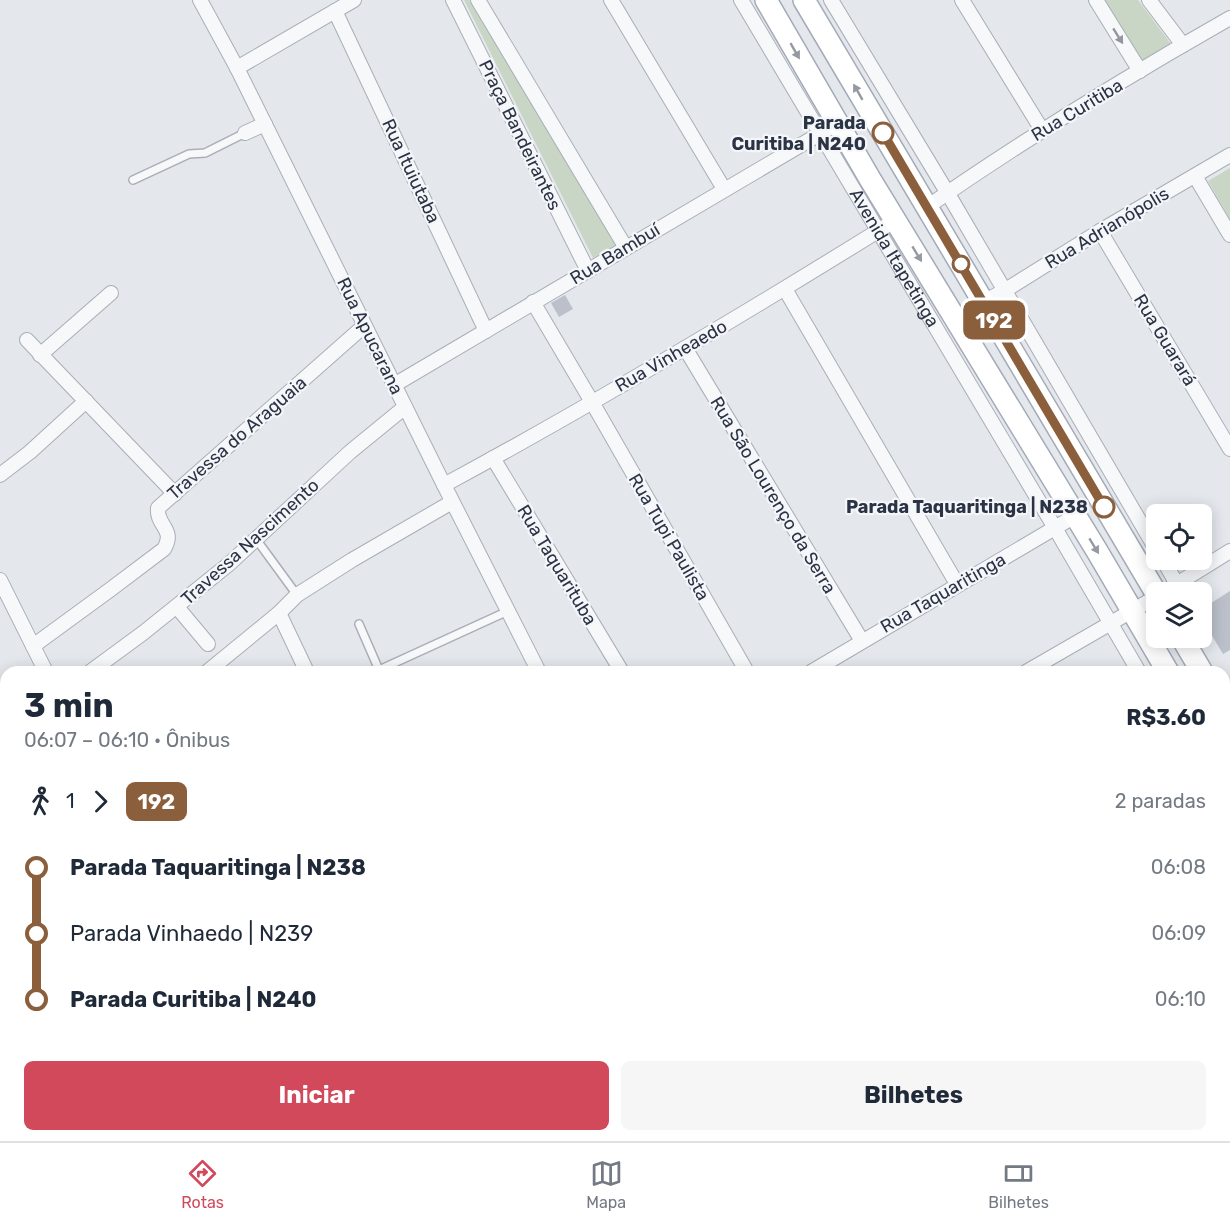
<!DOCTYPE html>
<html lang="pt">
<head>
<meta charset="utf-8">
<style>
  body { margin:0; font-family:Rubik,sans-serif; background:#f6f6f7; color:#1f2937; height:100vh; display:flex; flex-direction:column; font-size:22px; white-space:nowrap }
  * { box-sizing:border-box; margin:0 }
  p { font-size:20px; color:#747a83 }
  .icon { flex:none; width:33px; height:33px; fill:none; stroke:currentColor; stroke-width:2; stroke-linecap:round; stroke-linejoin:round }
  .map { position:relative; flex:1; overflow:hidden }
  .details { position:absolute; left:0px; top:666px; width:1230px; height:476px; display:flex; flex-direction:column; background:#fff; border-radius:18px 18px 0 0; box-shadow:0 3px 15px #0003 }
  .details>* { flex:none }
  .badge { padding:0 12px; border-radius:9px; font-size:21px; line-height:39px }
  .tools { position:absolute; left:1146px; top:504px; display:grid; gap:12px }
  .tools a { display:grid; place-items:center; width:66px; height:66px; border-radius:9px; background:#fff; box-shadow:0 3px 15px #0003; font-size:30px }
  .map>.badge { position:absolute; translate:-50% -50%; box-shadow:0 0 0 3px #fff }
  .legs { display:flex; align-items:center; gap:9px; height:66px; padding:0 24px; font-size:20px }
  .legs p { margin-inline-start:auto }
  .headline { display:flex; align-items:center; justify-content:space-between; height:102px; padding:0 24px }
  h1 { font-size:33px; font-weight:700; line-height:45px }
  .action { display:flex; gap:12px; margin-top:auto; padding:12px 24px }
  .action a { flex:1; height:69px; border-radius:9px; background:#d1495b; color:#fff; font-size:24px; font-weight:700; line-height:69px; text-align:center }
  .action a+a { background:#f6f6f7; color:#1f2937 }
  ul { padding:0 24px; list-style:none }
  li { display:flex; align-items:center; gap:21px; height:66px; font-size:22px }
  li i { display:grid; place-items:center; width:9px; height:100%; margin:0 8px; background:currentColor }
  li i::after { content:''; width:15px; height:15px; margin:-8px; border:4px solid; border-radius:50%; background:#fff }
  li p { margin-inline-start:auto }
  li:first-child i { background:linear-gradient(#0000 50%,currentColor 0) }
  li:last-child i { background:linear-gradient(currentColor 50%,#0000 0) }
  .dock { display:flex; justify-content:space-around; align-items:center; height:84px; border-top:2px solid #e0e1e3; background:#fff; font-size:16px; color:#747a83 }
  .dock a { display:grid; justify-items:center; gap:3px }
  .dock .active { color:#d1495b }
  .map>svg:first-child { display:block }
  .green { fill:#c9d6c5 }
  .building { fill:#bbc0ca }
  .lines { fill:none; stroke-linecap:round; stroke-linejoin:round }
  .service-casing { stroke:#a9aeb7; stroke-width:10 }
  .minor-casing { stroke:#a9aeb7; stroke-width:16 }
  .primary-casing { stroke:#a3abb8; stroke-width:24 }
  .service { stroke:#f7f8fa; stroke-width:7 }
  .minor { stroke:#f7f8fa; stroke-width:14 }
  .primary { stroke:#fff; stroke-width:21 }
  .tram { stroke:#7d8696; stroke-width:1.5 }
  .oneway { fill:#9196a0 }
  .oneway2 { fill:#959aa2 }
  .line-1-casing { stroke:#fff; stroke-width:14 }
  .line-1 { stroke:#8b5e3c; stroke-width:9 }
  .stop-1-dot { fill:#fff; stroke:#8b5e3c; stroke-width:3 }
  .labels { text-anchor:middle; stroke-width:4.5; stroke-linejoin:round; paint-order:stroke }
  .street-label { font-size:18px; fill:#2b3445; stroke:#f4f6f9 }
  .stop-label { font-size:18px; font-weight:bold; fill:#2b3445; stroke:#f4f6f9; text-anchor:end }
</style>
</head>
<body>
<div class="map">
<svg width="1230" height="1141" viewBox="0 0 1230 1141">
  <rect width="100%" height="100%" fill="#e4e7ec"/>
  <g class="green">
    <polygon points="464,0 469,0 618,244 593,258"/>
    <polygon points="1105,0 1138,0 1174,48 1143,64"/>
    <polygon points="1230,168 1230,219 1208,181"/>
  </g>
  <g class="building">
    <polygon points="565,295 573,309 559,317 551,303"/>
    <polygon points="1230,591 1230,650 1223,654 1202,619 1202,609"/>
  </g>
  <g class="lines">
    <g class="service-casing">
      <g id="service">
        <polyline points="133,180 189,154 205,153 245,133"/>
        <polyline points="256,539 297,595"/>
        <polyline points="359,624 379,670 508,611"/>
      </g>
    </g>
    <g class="minor-casing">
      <g id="minor">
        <polyline points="200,0 237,68 444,485 539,672"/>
        <polyline points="453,0 588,271"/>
        <polyline points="478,0 626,248"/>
        <polyline points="611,0 724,189"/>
        <path id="s1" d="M741,0L1055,528L1139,672"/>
        <polyline points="831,0 947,192 1156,549"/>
        <polyline points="962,0 1042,130"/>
        <polyline points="1096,0 1140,71"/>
        <polyline points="1149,0 1183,45"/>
        <polyline points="335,11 486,331"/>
        <polyline points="237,68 354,0"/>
        <polyline points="245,133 265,124"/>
        <polyline points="1195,176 1230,235"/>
        <path d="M927,207C1025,139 1126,77 1230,18"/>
        <polyline points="1100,231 1230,449"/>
        <polyline points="785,289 957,584"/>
        <polyline points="533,302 592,402 747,672"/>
        <polyline points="983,302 1004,291 1100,231 1230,155"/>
        <polyline points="27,340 175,494"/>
        <polyline points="685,348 862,641"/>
        <polyline points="40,355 111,293"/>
        <polyline points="394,385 828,129"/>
        <polyline points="493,458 622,672"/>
        <polyline points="0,475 30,452 86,401"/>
        <path d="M444,485C594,404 741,316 886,226"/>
        <polyline points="1163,560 1177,584"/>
        <polyline points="0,580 46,672"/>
        <polyline points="1164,592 1230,551"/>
        <polyline points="177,607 208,644"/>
        <polyline points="279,613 307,672"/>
        <path d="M33,646L111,589L164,549C176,529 156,526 158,508L364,326"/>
        <polyline points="90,672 143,633 229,564 350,452 405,407"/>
        <polyline points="207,672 279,613 297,595 352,560 452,502"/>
        <polyline points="811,672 1075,516"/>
        <polyline points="1026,672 1156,597"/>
        <polyline points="1224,812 1230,822"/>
        <polyline points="0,909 6,909"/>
        <polyline points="0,925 6,934"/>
        <polyline points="1224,942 1230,945"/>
        <polyline points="1224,1018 1230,1002"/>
        <polyline points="0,1037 6,1033"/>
        <polyline points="1224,1068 1230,1070"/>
        <polyline points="135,1136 138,1141"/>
        <polyline points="167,1136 171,1141"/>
        <polyline points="345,1136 348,1141"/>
        <polyline points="529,1136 532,1141"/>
        <polyline points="730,1136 733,1141"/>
        <polyline points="878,1136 896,1141"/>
        <polyline points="967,1136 986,1141"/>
        <polyline points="49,1141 57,1136"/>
        <polyline points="265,1141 274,1136"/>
        <polyline points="1053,1141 1055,1136"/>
      </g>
    </g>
    <g class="primary-casing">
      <g id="primary">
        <polyline points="766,0 870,179 1097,551 1168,672"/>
        <polyline points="804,0 1156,593"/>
        <polyline points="1182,638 1202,672"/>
        <polyline points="1224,710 1230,720"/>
        <polyline points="1224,769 1230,780"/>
      </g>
    </g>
    <use href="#service" class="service"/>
    <use href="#minor" class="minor"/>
    <use href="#primary" class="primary"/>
    <g class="tram">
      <polyline points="0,826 6,828"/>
      <polyline points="937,1136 956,1141"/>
    </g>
  </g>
  <defs><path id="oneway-solid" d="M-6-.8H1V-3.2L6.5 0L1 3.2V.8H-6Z" transform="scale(1.5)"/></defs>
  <use class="oneway" href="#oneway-solid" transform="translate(1118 36) rotate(58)"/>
  <g class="oneway2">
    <use href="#oneway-solid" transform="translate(795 51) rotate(60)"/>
    <use href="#oneway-solid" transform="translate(858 92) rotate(-120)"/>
    <use href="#oneway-solid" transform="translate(917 254) rotate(59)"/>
    <use href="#oneway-solid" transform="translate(1094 546) rotate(59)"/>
  </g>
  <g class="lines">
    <g class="line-1-casing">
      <polyline id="line-1" points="883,133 1104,507"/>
    </g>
    <use href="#line-1" class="line-1"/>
  </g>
  <g class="stop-1-dot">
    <circle cx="883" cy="133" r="10"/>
    <circle cx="961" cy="264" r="8"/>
    <circle cx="1104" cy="507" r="10"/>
  </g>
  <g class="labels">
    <g class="street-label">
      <text transform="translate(1077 110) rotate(-31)" y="6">Rua Curitiba</text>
      <text transform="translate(520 135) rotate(64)" y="6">Praça Bandeirantes</text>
      <text transform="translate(411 171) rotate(65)" y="6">Rua Ituiutaba</text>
      <text transform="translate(1107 228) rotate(-31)" y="6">Rua Adrianópolis</text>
      <text transform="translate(615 254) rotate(-31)" y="6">Rua Bambuí</text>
      <text dy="6" stroke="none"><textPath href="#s1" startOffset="300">Avenida Itapetinga</textPath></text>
      <text transform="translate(370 336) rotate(64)" y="6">Rua Apucarana</text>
      <text transform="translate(1165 340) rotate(59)" y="6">Rua Guarará</text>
      <text transform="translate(671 356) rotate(-30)" y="6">Rua Vinheaedo</text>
      <text transform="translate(237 438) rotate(-41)" y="6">Travessa do Araguaia</text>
      <text transform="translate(773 495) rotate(59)" y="6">Rua São Lourenço da Serra</text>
      <text transform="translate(669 537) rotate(60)" y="6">Rua Tupi Paulista</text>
      <text transform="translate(250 542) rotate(-42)" y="6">Travessa Nascimento</text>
      <text transform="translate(557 565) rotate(59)" y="6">Rua Taquarituba</text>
      <text transform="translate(943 593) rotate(-30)" y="6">Rua Taquaritinga</text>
    </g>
    <g class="stop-label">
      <text x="866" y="129">Parada<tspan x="866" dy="21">Curitiba | N240</tspan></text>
      <text x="1088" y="513">Parada Taquaritinga | N238</text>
    </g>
  </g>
</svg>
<div class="tools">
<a><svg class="icon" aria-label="locate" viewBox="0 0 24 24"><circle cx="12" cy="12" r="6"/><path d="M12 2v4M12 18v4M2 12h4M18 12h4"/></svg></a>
<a><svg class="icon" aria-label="layers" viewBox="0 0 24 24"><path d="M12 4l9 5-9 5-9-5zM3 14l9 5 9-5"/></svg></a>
</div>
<b class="badge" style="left:994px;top:320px;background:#8b5e3c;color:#fff">192</b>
<section class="details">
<div class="headline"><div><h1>3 min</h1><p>06:07 – 06:10 · Ônibus</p></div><b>R$3.60</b></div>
<div class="legs"><svg class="icon" aria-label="walk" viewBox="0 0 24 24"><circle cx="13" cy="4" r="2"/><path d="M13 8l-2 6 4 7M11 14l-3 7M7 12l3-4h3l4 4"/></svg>1<svg class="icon" aria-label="forward" viewBox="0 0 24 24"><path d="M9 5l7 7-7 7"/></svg><b class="badge" style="background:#8b5e3c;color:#fff">192</b><p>2 paradas</p></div>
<ul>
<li><i style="color:#8b5e3c"></i><b>Parada Taquaritinga | N238</b><p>06:08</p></li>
<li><i style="color:#8b5e3c"></i><span>Parada Vinhaedo | N239</span><p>06:09</p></li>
<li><i style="color:#8b5e3c"></i><b>Parada Curitiba | N240</b><p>06:10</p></li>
</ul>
<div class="action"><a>Iniciar</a><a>Bilhetes</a></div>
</section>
</div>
<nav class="dock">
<a class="active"><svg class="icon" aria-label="directions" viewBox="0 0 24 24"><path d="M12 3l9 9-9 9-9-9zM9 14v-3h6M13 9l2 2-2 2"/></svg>Rotas</a>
<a><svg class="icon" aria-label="map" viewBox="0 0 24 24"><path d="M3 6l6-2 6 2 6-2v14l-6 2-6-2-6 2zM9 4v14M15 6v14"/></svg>Mapa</a>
<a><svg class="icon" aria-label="tickets" viewBox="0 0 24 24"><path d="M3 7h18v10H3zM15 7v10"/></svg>Bilhetes</a>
</nav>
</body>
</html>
